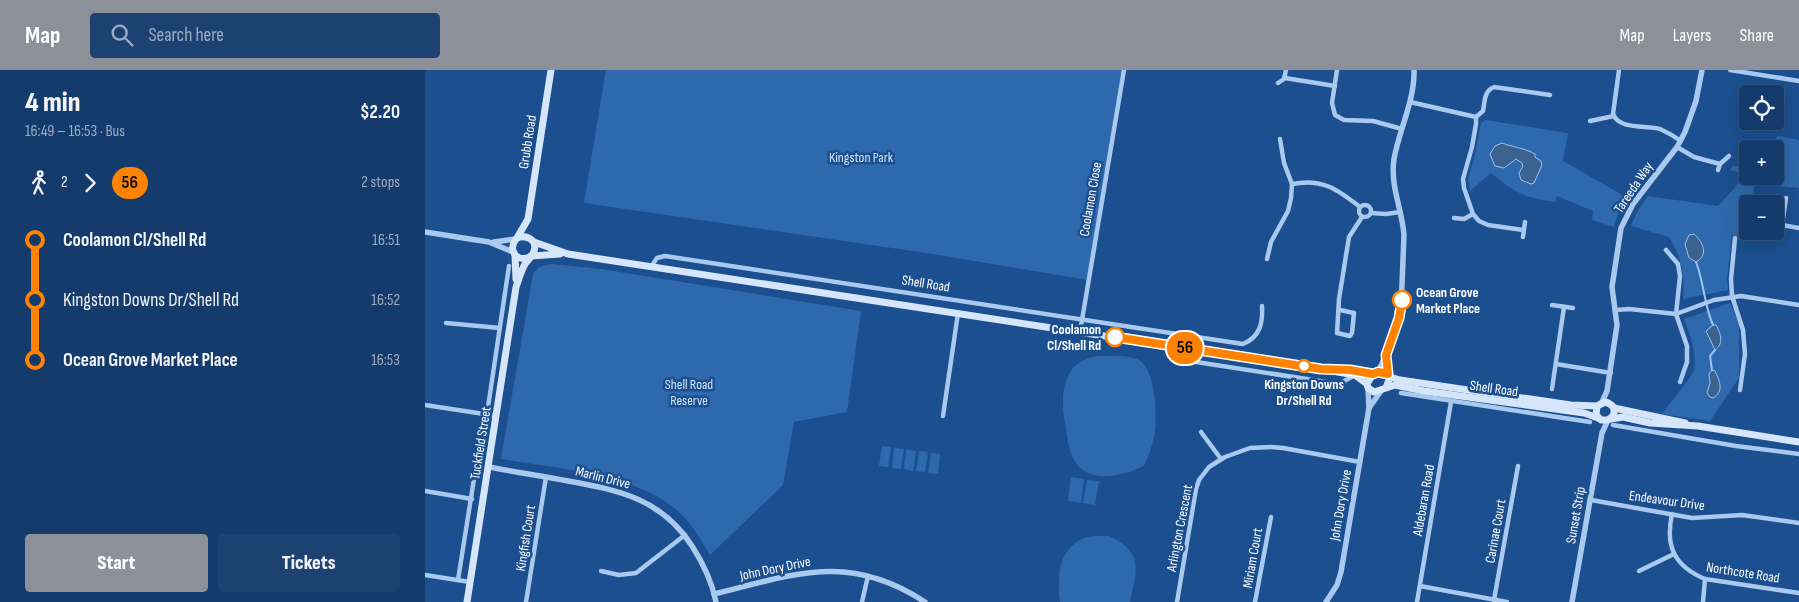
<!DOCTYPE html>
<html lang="en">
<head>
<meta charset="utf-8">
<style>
  body { margin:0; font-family:"Sofia Sans Condensed",sans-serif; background:#1d4271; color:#f1f3f6; height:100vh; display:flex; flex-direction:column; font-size:19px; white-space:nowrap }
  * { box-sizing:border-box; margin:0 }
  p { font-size:16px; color:#9dadc1 }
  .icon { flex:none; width:28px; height:28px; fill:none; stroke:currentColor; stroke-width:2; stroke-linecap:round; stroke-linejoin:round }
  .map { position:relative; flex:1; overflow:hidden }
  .panel { display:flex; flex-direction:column; background:#143b6b; width:425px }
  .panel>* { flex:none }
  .badge { padding:0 10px; border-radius:16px; font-size:18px; line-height:32px }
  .fabs { position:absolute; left:1314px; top:15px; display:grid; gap:10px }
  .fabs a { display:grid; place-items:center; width:45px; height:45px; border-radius:5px; background:#143b6b; box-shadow:0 5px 20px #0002,0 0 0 1px #33557e; font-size:25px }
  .map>.badge { position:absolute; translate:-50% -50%; box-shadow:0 0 0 2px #fff }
  .legs { display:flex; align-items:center; gap:8px; height:55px; padding:0 25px; font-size:16px }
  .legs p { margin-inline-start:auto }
  .head { display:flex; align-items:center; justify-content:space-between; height:85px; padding:0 25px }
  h1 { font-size:28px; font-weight:800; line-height:38px }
  .cta { display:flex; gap:10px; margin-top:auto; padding:10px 25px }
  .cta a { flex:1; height:58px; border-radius:5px; background:#8c9099; color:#fff; font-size:20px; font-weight:800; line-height:58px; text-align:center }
  .cta a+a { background:#1d4271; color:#f1f3f6 }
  ul { padding:0 25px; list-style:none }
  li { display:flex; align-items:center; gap:18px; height:60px; font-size:19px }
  li i { display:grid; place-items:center; width:8px; height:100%; margin:0 6px; background:currentColor }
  li i::after { content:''; width:12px; height:12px; margin:-6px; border:4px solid; border-radius:50%; background:#143b6b }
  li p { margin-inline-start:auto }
  li:first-child i { background:linear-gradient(#0000 50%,currentColor 0) }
  li:last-child i { background:linear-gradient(currentColor 50%,#0000 0) }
  header { display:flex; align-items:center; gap:30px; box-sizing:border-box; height:70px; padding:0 25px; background:#8c9099; color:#fff }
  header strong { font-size:24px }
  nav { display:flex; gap:28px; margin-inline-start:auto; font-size:18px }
  .search { width:350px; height:45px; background:#1d4271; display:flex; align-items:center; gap:12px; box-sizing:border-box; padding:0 18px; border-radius:5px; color:#9dadc1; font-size:19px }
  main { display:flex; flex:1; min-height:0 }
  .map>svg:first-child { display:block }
  .green { fill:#2e69ad }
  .water { fill:#3c6290; stroke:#9cc4f0 }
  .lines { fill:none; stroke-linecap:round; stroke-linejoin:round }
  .stream { stroke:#9cc4f0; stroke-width:2 }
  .minor { stroke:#a9c9ee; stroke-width:4.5 }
  .tertiary { stroke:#a9c9ee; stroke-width:5.5 }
  .secondary { stroke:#d6e6fa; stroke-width:7 }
  .line-1-casing { stroke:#fff; stroke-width:11 }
  .line-1 { stroke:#ff8200; stroke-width:8 }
  .stop-1-dot { fill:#fff; stroke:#ff8200; stroke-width:2.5 }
  .labels { text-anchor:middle; stroke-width:5; stroke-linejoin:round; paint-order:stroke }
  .street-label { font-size:14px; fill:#fff; stroke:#1b4f8f }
  .park-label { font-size:14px; fill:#cfe3fa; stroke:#1b4f8f }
  .stop-label { font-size:14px; font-weight:bold; fill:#fff; stroke:#1b4f8f; text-anchor:start }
</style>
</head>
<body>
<header>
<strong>Map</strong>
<div class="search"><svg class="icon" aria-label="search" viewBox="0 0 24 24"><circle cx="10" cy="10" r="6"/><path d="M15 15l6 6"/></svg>Search here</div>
<nav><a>Map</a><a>Layers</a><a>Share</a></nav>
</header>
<main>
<section class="panel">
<div class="head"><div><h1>4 min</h1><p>16:49 – 16:53 · Bus</p></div><b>$2.20</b></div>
<div class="legs"><svg class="icon" aria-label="walk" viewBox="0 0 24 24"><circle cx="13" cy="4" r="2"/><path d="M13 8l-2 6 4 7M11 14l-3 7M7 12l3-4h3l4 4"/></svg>2<svg class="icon" aria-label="forward" viewBox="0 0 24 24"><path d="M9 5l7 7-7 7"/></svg><b class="badge" style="background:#ff8200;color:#111">56</b><p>2 stops</p></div>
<ul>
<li><i style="color:#ff8200"></i><b>Coolamon Cl/Shell Rd</b><p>16:51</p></li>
<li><i style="color:#ff8200"></i><span>Kingston Downs Dr/Shell Rd</span><p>16:52</p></li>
<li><i style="color:#ff8200"></i><b>Ocean Grove Market Place</b><p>16:53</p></li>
</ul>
<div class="cta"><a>Start</a><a>Tickets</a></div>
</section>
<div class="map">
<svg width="1374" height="532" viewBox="0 0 1374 532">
  <rect width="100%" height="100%" fill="#1b4f8f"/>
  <g class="green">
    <polygon points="181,0 699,0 663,210 508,184 159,133"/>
    <path d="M1060,50L1143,63L1138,91L1203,128L1195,138L1189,157L1167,150L1168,141L1132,126L1130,132C1098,127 1092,124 1066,103L1045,121L1043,108L1050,85L1056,53Z"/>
    <path d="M1353,66L1374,70V118L1330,114L1325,134H1322L1318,167L1307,165L1302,208L1303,220L1258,229C1260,204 1257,189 1244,167L1206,156L1212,142L1223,126L1293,136L1322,104L1305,100L1308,96L1322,98V106H1350V79H1343Z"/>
    <path d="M127,194L176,199L436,241L422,342L369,352L358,415L285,485C274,467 265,450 248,437C206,403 128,398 76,389L108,204L114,197Z"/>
    <path d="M1305,233L1314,253V308L1285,351L1237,344C1243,335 1267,308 1269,299C1272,282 1265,265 1259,249Z"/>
    <path d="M672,286C685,286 702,284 714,290C731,300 733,350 729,367C727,377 723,387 719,396C699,405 667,415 651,393C643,383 642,365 640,353C637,336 636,316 646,301C651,292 663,288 672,286Z"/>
    <polygon points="457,376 466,377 463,397 454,396"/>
    <polygon points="469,378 479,379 476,399 467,398"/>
    <polygon points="481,379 491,381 488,401 479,399"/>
    <polygon points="494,381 503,382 500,402 491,401"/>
    <polygon points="506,383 515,384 513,404 503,403"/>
    <polygon points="646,407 659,409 656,433 643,431"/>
    <polygon points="662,410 674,411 670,435 658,433"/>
    <path d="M684,466C719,482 712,501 705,532H635C632,509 633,480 657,469C665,465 675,466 684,466Z"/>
  </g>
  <g class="water">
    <path d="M1077,73C1087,77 1100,78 1110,84V87L1116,91L1117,95L1109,113L1106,114L1096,110L1094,103L1098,96L1097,93L1091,89L1079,98L1070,96L1065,84L1070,76Z"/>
    <path d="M1269,164C1278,172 1284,185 1271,192L1264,188L1260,174L1264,165Z"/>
    <path d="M1288,255H1291C1296,264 1299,274 1290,280L1281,261Z"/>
    <path d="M1287,300L1290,301C1294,310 1300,321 1288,328L1285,327L1282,323L1285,313L1284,304Z"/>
  </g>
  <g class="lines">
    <g class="stream">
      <path d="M1271,192C1279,212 1279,235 1288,255"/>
      <polyline points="1287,300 1285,286 1290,280"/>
    </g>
    <g class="minor">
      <polyline points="912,0 907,33 910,45 919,50 948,51 977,59"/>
      <path d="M1194,0L1188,44C1194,60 1221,55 1235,59C1242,62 1249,66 1256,71"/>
      <polyline points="1305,0 1374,11"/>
      <polyline points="860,8 910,16"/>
      <polyline points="853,13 859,9 861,0"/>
      <path d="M985,32L1051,47L1058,41C1060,31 1059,21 1069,17L1125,25"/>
      <polyline points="1051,47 1051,54 1047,77 1038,109 1039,118 1048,144 1054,151 1063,155 1098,160"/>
      <polyline points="1165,51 1189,46"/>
      <polyline points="1252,77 1269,87 1295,94"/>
      <polyline points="1293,100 1295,94 1304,86"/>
      <path d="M867,114C897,108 912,119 935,137"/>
      <circle cx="940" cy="141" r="6"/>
      <polyline points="946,143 961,144 975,142"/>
      <polyline points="1029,148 1039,149 1048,144"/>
      <polyline points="1357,155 1361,128"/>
      <polyline points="1350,156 1357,155 1374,158"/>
      <polyline points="1098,167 1100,152"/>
      <polyline points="1310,168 1306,209 1307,226 1318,260 1320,284 1315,320"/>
      <polyline points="1241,180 1253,194 1255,206 1251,244 1262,276 1262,292 1255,312"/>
      <polyline points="842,189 846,172 863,141 866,128 867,114 859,93 855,69"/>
      <path d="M226,197L232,188L240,186L818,274C835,267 838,253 837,236"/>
      <polyline points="1127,235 1148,238"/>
      <polyline points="915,240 929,243 927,263 925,266 912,263 914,229 924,167 937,147"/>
      <polyline points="1191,240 1204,239 1251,244 1289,230 1316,226 1374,235"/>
      <polyline points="21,253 75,258"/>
      <polyline points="655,262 699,0"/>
      <polyline points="757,278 765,291 914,314 930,305"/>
      <polyline points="1131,294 1186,303"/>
      <polyline points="1127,319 1139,237"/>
      <polyline points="976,323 1165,352"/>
      <polyline points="0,335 72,346"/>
      <polyline points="518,346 533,243"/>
      <polyline points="1188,355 1311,376 1374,384"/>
      <polyline points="776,362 796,389"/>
      <polyline points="0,421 47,429"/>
      <polyline points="1166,430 1267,448 1317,445 1374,453"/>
      <path d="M1247,444C1240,476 1249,496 1280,509L1374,523"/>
      <polyline points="176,501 194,505 211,503 260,465"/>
      <polyline points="1214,501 1249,484"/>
      <polyline points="0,505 45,512"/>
      <polyline points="33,510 52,390 62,344 84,196"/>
      <polyline points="995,516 1082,532"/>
      <polyline points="1069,530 1093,396"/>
      <polyline points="101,532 121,407"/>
      <polyline points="437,532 443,506"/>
      <polyline points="752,532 771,419 774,410 784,397 800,387 825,378 846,377 858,378 935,392"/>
      <polyline points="830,532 846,447"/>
      <polyline points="992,532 1026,332"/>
      <polyline points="1278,532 1280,509"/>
    </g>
    <g class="tertiary">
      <polyline points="0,162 64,172 88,182"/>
      <polyline points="69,172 90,169"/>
      <polyline points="961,287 963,305"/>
      <path d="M953,302L961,285L976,239L979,165C977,139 965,116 969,89C974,60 990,30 989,0"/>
      <polyline points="1177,332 1182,321 1192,255 1187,217 1196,158 1208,134 1252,77 1260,62 1271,31 1277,0"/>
      <polyline points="944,338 956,321"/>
      <path d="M64,397C90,402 117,406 143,411C194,420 237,429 267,476C278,493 287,512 291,532"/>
      <path d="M289,524C370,504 424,482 500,532"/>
      <polyline points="901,532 912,515 916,502 944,338 943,318"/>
      <polyline points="1147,532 1177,363 1183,350"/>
    </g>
    <g class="secondary">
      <polyline points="92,168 103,149 126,0"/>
      <polyline points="109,172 143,184 896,299 930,305 942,314"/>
      <polyline points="90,185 91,209"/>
      <polyline points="106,186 135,184"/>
      <polyline points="921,299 948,304"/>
      <path d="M965,307L975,310L1146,335L1172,336L1180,332C1188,334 1191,339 1188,346L1183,350H1176L1171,345L1172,336"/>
      <polyline points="961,318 965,307 959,302 948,304 942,314 943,318 949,322 970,315 999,321 1159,343 1173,348"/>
      <polyline points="1189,338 1260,353"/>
      <polyline points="1186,349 1198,347 1225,353 1273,356 1374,372"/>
      <path d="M42,532L91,217C94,209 96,201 100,194C103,190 108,186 109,181C113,170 101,164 92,168C82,179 91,193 105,187"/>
    </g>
  </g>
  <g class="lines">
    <g class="line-1-casing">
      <polyline id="line-1" points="690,267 896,299 925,300 948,304 953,302 963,304 961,285 974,248 977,230"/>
    </g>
    <use href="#line-1" class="line-1"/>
  </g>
  <g class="stop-1-dot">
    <circle cx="977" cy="230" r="9"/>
    <circle cx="690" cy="267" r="9"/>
    <circle cx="879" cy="296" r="6"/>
  </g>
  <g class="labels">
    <g class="street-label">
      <text transform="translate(102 72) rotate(-81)" y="5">Grubb Road</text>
      <text transform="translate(1208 117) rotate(-56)" y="5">Tareeda Way</text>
      <text transform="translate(665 129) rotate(-80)" y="5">Coolamon Close</text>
      <text transform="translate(501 213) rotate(9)" y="5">Shell Road</text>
      <text transform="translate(1069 318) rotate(8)" y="5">Shell Road</text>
      <text transform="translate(55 373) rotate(-81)" y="5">Tuckfield Street</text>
      <text transform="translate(178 407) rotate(14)" y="5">Marlin Drive</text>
      <text transform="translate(998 430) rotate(-80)" y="5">Aldebaran Road</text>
      <text transform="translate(1242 430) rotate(8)" y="5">Endeavour Drive</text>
      <text transform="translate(915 435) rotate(-80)" y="5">John Dory Drive</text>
      <text transform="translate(1150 445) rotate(-80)" y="5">Sunset Strip</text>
      <text transform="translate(754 458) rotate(-79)" y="5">Arlington Crescent</text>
      <text transform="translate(1070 461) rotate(-80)" y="5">Carinae Court</text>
      <text transform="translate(100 468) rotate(-81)" y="5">Kingfish Court</text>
      <text transform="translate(827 488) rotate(-80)" y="5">Miriam Court</text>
      <text transform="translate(350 498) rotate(-12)" y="5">John Dory Drive</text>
      <text transform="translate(1318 502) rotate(9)" y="5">Northcote Road</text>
    </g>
    <g class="park-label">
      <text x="436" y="92">Kingston Park</text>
      <text x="264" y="319">Shell Road<tspan x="264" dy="16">Reserve</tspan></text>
    </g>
    <g class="stop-label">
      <text x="991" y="227">Ocean Grove<tspan x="991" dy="16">Market Place</tspan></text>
      <text x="676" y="264" text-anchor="end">Coolamon<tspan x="676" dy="16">Cl/Shell Rd</tspan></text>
      <text x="879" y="319" text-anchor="middle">Kingston Downs<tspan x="879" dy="16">Dr/Shell Rd</tspan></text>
    </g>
  </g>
</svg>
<div class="fabs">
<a><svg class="icon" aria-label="locate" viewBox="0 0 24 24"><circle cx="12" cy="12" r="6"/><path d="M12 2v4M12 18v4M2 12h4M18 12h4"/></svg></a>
<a>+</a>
<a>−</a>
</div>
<b class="badge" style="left:760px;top:278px;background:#ff8200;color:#111">56</b>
</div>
</main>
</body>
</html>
